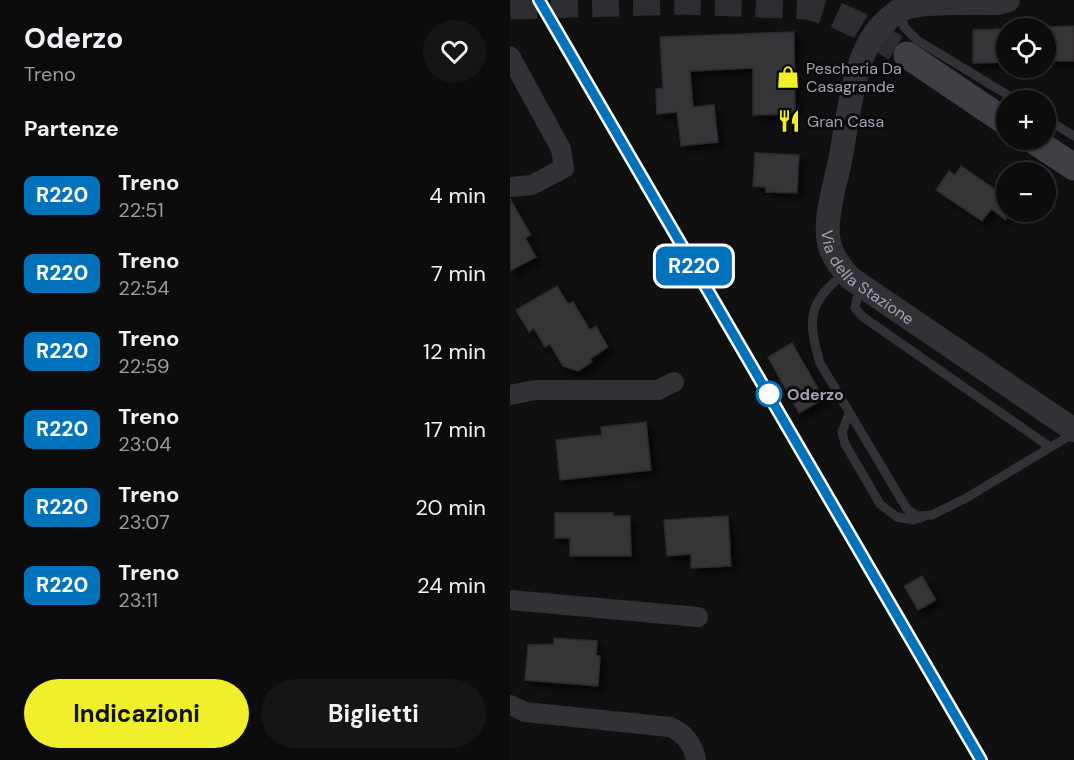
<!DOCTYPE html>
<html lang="it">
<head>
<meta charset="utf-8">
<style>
  body { margin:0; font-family:"DM Sans",sans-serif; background:#151516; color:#f1f3f6; height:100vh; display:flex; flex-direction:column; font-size:22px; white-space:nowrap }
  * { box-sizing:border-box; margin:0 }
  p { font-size:20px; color:#9a9b9d }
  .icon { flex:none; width:33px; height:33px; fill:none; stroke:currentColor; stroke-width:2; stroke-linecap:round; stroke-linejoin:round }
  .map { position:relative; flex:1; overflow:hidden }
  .sheet { display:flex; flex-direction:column; background:#0c0c0d; width:510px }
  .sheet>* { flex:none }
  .badge { padding:0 12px; border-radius:9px; font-size:21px; line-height:39px }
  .fabs { position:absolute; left:486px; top:18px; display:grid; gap:12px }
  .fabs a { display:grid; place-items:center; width:60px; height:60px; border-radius:50%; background:#0c0c0d; box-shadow:0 2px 4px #0004,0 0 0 2px #2c2c2e; font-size:30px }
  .map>.badge { position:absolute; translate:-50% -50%; box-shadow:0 0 0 3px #fff }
  h2 { padding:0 24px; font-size:22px; line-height:54px }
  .round { display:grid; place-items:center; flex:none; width:63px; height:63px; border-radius:32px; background:#151516 }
  .summary { display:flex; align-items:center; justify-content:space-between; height:102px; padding:0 24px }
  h1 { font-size:28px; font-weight:700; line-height:45px }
  .button { display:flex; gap:12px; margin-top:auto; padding:12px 24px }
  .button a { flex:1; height:69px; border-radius:36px; background:#efef2b; color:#111; font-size:24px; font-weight:700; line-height:69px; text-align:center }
  .button a+a { background:#151516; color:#f1f3f6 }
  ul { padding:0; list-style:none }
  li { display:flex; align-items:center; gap:18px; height:78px; padding:0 24px }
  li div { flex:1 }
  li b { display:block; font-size:22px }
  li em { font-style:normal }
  li .badge { min-width:66px; font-weight:700; text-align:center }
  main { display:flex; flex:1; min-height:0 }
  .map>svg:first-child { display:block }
  .building { fill:#363539; stroke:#2b2a2d; stroke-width:1.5; filter:url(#shadow) }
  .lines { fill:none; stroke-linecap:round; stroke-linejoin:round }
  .secondary-tunnel { stroke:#2d2d31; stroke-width:27; stroke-dasharray:27 14; stroke-linecap:butt }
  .service { stroke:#323136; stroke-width:9 }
  .minor { stroke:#323136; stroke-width:20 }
  .tertiary { stroke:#323136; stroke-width:24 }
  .secondary { stroke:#403f46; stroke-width:27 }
  .rail-casing { stroke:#4b4a51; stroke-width:7 }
  .rail { stroke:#0c0b0c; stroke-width:4.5; stroke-dasharray:14; stroke-linecap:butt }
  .line-casing { stroke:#fff; stroke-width:14 }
  .line { stroke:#0072bc; stroke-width:9 }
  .stop-dot { fill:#fff; stroke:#0072bc; stroke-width:3 }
  .labels { text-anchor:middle; stroke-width:6; stroke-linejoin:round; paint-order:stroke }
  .poi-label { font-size:16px; fill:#a2a1b2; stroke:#0c0b0c; text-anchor:start }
  .street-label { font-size:16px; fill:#a2a1b2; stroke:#0c0b0c }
  .stop-label { font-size:16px; font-weight:bold; fill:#a2a1b2; stroke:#0c0b0c; text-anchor:start }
</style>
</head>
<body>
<main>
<section class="sheet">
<div class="summary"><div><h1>Oderzo</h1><p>Treno</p></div><a class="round"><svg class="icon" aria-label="heart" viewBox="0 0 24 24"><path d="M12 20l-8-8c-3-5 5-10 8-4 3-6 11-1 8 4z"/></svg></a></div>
<h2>Partenze</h2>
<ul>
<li><span class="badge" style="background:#0072bc;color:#fff">R220</span><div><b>Treno</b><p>22:51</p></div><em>4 min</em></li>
<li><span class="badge" style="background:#0072bc;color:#fff">R220</span><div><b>Treno</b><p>22:54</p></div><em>7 min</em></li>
<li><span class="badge" style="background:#0072bc;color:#fff">R220</span><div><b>Treno</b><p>22:59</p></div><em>12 min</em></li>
<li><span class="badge" style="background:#0072bc;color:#fff">R220</span><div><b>Treno</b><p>23:04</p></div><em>17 min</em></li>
<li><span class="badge" style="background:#0072bc;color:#fff">R220</span><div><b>Treno</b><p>23:07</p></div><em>20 min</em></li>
<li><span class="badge" style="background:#0072bc;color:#fff">R220</span><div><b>Treno</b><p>23:11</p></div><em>24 min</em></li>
</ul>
<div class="button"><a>Indicazioni</a><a>Biglietti</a></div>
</section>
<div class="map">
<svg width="564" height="760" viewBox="0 0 564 760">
  <defs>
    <filter id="shadow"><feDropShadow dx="5.5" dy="5.5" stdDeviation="3" flood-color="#0009"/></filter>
  </defs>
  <rect width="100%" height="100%" fill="#101011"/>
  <g class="building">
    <polygon points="564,26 564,61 536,61 536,27"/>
    <polygon points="496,29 496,62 463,63 463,30"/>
    <polygon points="284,32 285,114 243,115 243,68 180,71 183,107 204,105 208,142 171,146 167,112 147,114 146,89 153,88 150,37"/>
    <polygon points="245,153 289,155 287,193 256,192 256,187 243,186"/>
    <polygon points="451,166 496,197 496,220 481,209 472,221 426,190 439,171 445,175"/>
    <polygon points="0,199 21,235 15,238 26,257 0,271"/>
    <polygon points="47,286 58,304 63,302 80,330 86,326 98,347 80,359 82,362 68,371 53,366 40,344 35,347 24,328 19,332 6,310"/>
    <polygon points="282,343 314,399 289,413 258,357"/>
    <polygon points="136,422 141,470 50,480 46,440 92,435 91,427"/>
    <polygon points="45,513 103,513 103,516 120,516 121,556 60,556 60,538 45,538"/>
    <polygon points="218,516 221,566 181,568 181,554 157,556 154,520"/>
    <polygon points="412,576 426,600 408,610 394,586"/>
    <polygon points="44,638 87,641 86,656 90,656 88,686 15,680 18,645 44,644"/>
  </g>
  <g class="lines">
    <polyline class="secondary-tunnel" points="0,6 176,1 298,6 324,14 348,25 397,55"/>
    <g class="service">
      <polyline points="391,11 394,27 407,40 506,100"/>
      <polyline points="536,119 564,136"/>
      <path d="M335,273C298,302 297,319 310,363L397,509L407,516L422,515L458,497L564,433"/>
      <polyline points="354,290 347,298 345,308 353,317 540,447"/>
      <polyline points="339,413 332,432 335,444 370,504 387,517 403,520 413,517"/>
    </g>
    <g class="minor">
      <polyline points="0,56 51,149 54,168 22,185 0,187"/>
      <polyline points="0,395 26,390 148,390 164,382"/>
      <polyline points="0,600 188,617"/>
      <path d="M0,705L15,712L160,727C175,733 183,744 186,760"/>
    </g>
    <path class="tertiary" id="s1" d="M498,0L488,3C465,3 405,0 388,11C377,19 367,29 360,41C342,72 337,125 330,161C325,186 314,217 319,243C322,257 331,267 340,278L564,430"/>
    <g class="secondary">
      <polyline points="397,55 496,122"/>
      <polyline points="523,140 564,167"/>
    </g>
    <g class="rail-casing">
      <polyline id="rail" points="29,0 471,760"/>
    </g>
    <use href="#rail" class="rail"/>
  </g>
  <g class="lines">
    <g class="line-casing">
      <polyline id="line" points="29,0 471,760"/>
    </g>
    <use href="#line" class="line"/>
  </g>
  <defs>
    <g id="shop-bare" transform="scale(1.8)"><path d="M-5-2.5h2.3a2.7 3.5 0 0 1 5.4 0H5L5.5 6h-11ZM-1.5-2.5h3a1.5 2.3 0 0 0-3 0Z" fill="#efef2b" stroke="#0c0b0c" stroke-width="2.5" paint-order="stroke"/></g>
    <g id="restaurant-bare" transform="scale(1.8)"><path d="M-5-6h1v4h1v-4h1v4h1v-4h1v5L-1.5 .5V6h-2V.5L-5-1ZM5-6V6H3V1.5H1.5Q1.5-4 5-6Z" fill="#efef2b" stroke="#0c0b0c" stroke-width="2.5" paint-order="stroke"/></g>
  </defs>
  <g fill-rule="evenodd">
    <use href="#shop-bare" x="278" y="77"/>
    <use href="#restaurant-bare" x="279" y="121"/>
  </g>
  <circle class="stop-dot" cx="259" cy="394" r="12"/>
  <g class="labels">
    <g class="poi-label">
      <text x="296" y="74">Pescheria Da<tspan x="296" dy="18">Casagrande</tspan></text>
      <text x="297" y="127">Gran Casa</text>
    </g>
    <g class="street-label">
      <text dy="6" stroke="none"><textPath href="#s1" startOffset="412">Via della Stazione</textPath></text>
    </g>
    <g class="stop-label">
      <text x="277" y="400">Oderzo</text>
    </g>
  </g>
</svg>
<div class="fabs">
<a><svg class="icon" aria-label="locate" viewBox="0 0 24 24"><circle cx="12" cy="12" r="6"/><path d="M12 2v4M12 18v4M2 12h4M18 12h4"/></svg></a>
<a>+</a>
<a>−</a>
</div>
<b class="badge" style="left:184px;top:266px;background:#0072bc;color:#fff">R220</b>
</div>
</main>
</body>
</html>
